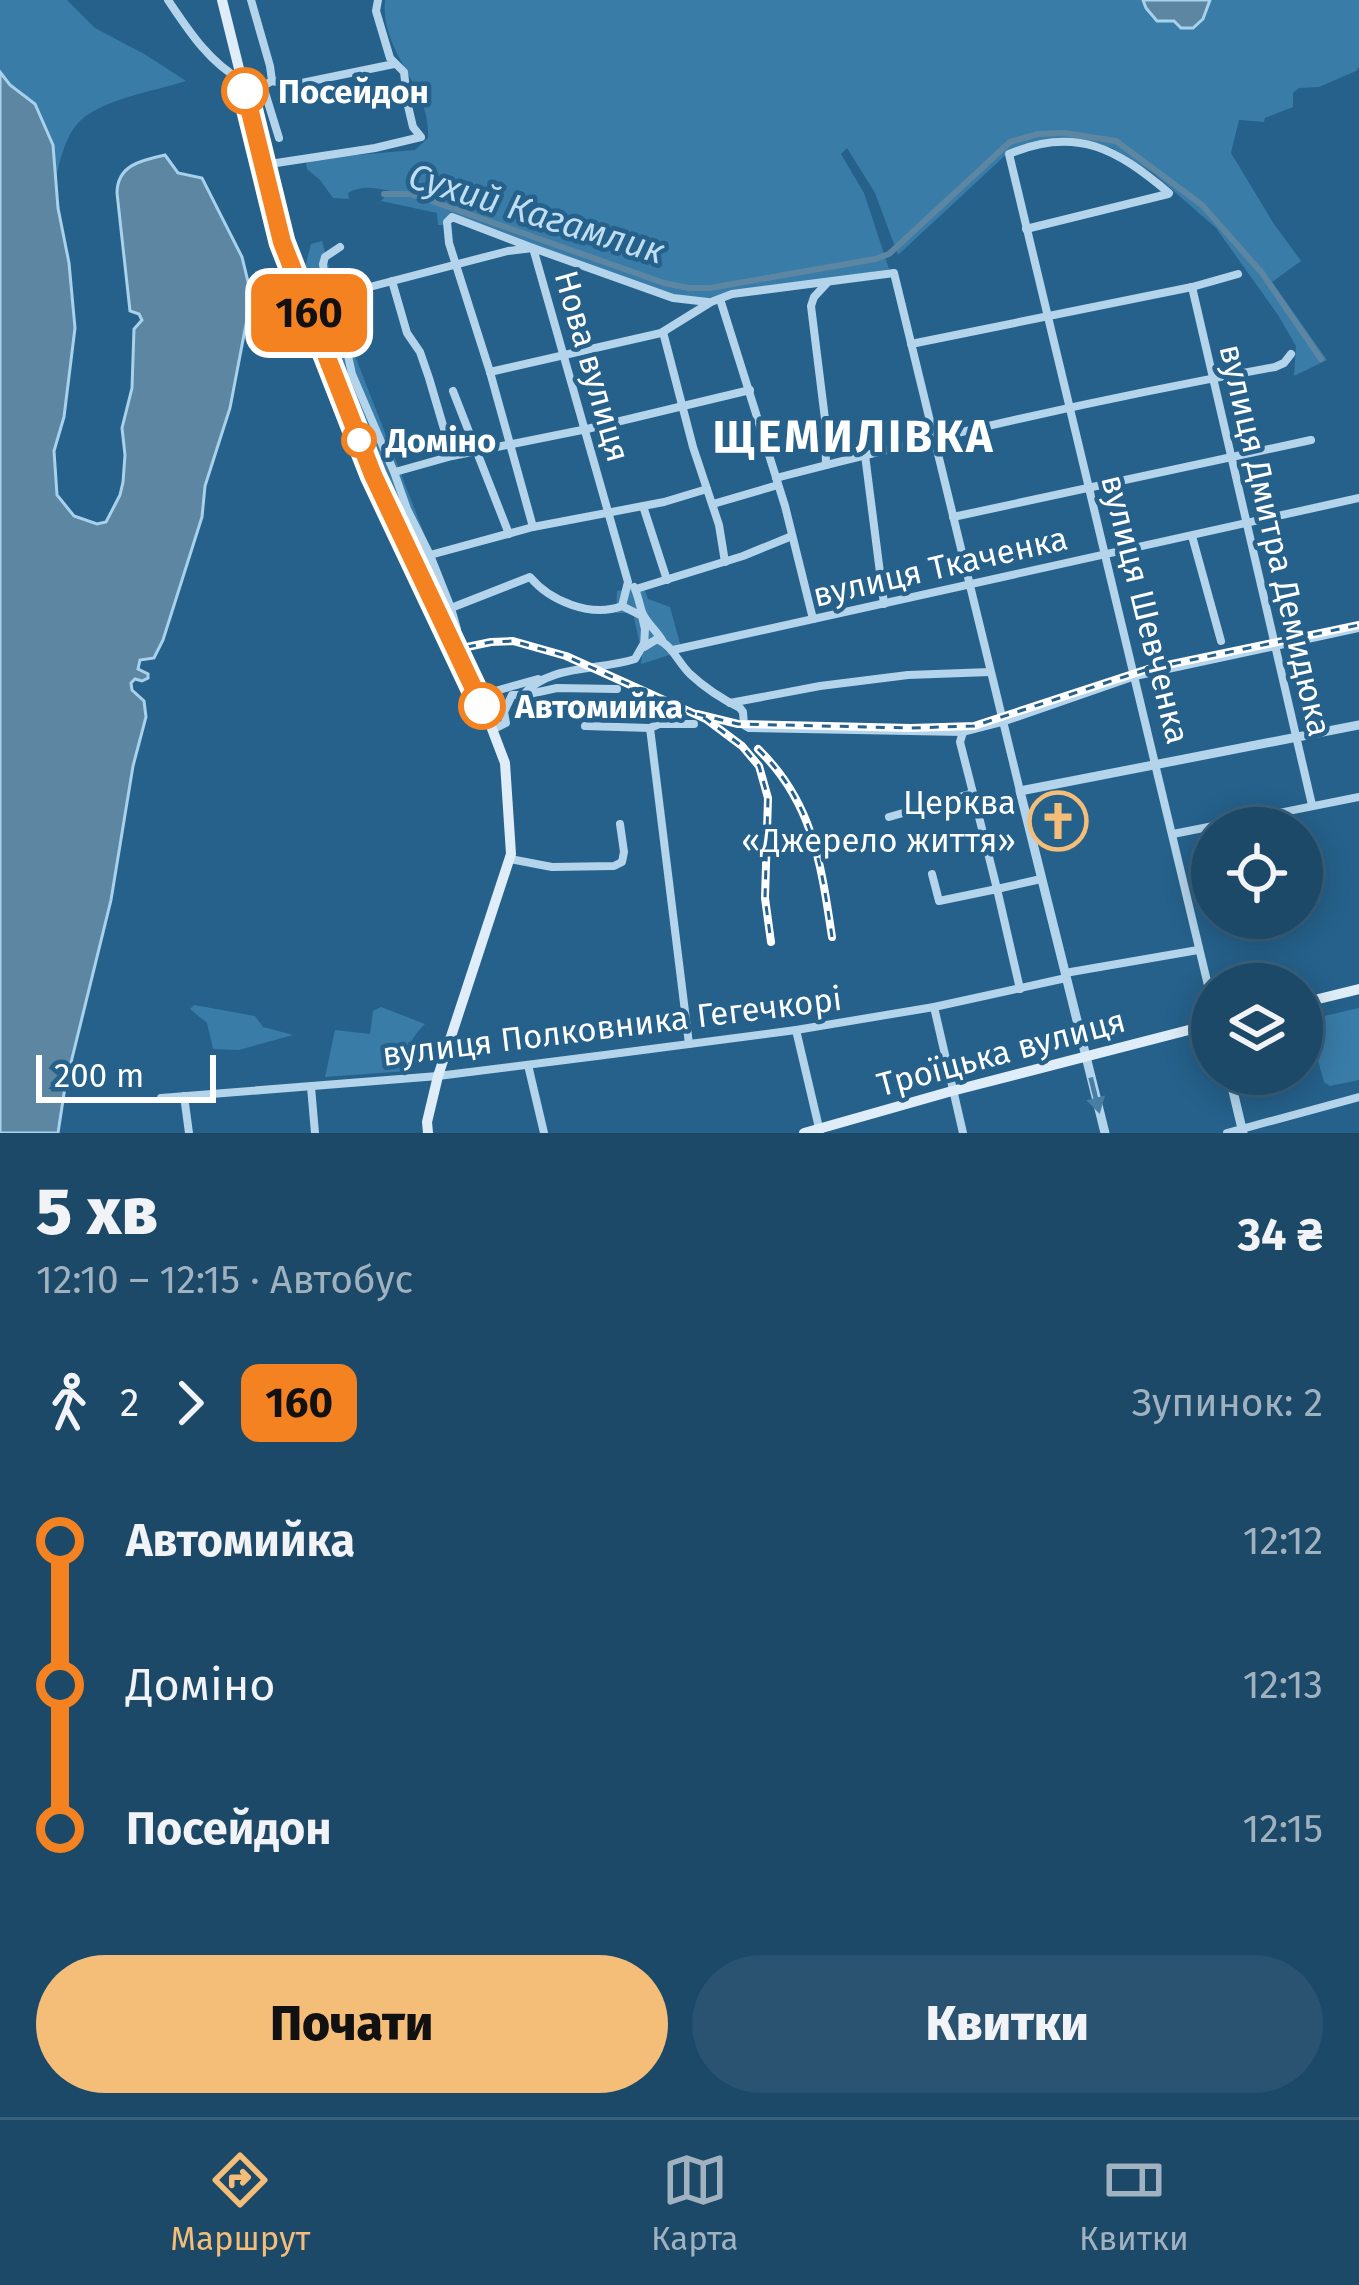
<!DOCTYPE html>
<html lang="uk">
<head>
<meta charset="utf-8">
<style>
  body { margin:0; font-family:"Fira Sans",sans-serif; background:#295371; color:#f1f3f6; height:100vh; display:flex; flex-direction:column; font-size:45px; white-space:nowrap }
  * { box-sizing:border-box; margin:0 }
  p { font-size:39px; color:#a0b2c0 }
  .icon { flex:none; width:66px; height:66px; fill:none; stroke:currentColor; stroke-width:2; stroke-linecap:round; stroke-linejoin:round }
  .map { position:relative; height:1133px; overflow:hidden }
  .details { display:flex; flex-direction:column; background:#1c4968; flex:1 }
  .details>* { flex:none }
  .badge { padding:0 24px; border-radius:18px; font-size:42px; line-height:78px }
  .tools { position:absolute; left:1191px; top:807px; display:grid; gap:24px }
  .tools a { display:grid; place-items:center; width:132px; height:132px; border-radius:50%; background:#1c4968; box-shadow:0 6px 30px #0003,0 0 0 3px #3a617c; font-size:60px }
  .scale { position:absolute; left:36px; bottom:30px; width:180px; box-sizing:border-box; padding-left:12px; border:6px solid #fff; border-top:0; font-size:33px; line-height:42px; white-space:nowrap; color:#fff; -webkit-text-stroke:9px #25618b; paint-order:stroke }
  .map>.badge { position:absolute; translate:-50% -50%; box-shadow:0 0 0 6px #fff }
  .legs { display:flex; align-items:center; gap:18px; height:132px; padding:0 36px; font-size:39px }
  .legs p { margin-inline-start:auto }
  .headline { display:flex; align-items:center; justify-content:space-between; height:204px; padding:0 36px }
  h1 { font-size:66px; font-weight:800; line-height:90px }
  .cta { display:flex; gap:24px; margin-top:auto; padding:24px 36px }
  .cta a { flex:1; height:138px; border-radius:72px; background:#f4bd78; color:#111; font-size:48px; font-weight:800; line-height:138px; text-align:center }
  .cta a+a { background:#295371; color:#f1f3f6 }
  ul { padding:0 36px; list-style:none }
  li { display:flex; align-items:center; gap:42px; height:144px; font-size:45px }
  li i { display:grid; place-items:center; width:18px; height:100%; margin:0 15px; background:currentColor }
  li i::after { content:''; width:30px; height:30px; margin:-15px; border:9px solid; border-radius:50%; background:#1c4968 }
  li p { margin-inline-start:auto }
  li:first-child i { background:linear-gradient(#0000 50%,currentColor 0) }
  li:last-child i { background:linear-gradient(currentColor 50%,#0000 0) }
  .dock { display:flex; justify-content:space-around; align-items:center; height:168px; border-top:3px solid #3a617c; background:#1c4968; font-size:33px; color:#a0b2c0 }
  .dock a { display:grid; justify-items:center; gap:6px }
  .dock .current { color:#f4bd78 }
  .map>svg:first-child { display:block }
  .green { fill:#397ca8 }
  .water { fill:#5d86a2; stroke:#a8d1eb; stroke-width:3 }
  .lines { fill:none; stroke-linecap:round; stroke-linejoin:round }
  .canal { stroke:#5d86a2; stroke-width:6 }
  .minor { stroke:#b3d4ea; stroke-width:8 }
  .tertiary { stroke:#b3d4ea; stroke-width:9 }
  .secondary { stroke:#deedf8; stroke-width:10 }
  .rail-casing { stroke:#fff; stroke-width:8 }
  .rail { stroke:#25618b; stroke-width:3; stroke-dasharray:9; stroke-linecap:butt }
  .oneway { fill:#487ea3 }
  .line-1-casing { stroke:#fff; stroke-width:27 }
  .line-1 { stroke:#f58220; stroke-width:18 }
  .stop-1-dot { fill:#fff; stroke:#f58220; stroke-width:6 }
  .labels { text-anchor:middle; stroke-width:9; stroke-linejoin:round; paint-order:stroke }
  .stop-label { font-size:33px; font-weight:bold; fill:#fff; stroke:#25618b; text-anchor:start }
  .street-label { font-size:33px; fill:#fff; stroke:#25618b }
  .poi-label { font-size:33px; fill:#fff; stroke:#25618b; text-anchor:end }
  .water-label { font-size:36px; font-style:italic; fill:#bfdef1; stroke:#25618b }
  .district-label { font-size:45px; font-weight:bold; letter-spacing:3px; fill:#fff; stroke:#25618b }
</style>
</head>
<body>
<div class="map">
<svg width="1359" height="1133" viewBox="0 0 1359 1133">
  <rect width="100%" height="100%" fill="#25618b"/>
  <g class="green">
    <path d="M0,0H67L95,28L146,55L186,81C155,91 103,99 80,121C64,137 60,162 55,182L53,145L35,104L10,85L0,72Z"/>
    <path d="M385,0H1143L1146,8L1174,21L1182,28H1193L1203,19L1210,0H1359V67L1356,71L1319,87L1299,88L1293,93V107L1265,118L1264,122L1239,120L1231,153L1274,224L1301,261L1272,282L1327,360L1294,376L1296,346L1278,315L1216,228L1153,173L1112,148L1078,141L1025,144L1011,150L898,255L875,193L847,148L841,154L864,193L889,269L832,279L769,285L704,299H691L662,291L451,215L444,225H438L437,213L381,201L390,191C374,188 362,185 348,193L349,199L333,198L320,180L307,169L306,163L310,159L415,150L428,138C431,85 380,55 385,0Z"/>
    <polygon points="322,241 350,343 452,605 463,645 450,630 389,496 302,279 311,244"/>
    <polygon points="643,585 648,599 670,607 682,651 641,664 642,654 633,613 616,613 617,591"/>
    <polygon points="194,1005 255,1016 263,1027 293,1035 239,1050 213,1049 207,1023 190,1009"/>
    <path d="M381,1007L425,1024C411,1038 403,1052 407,1071L325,1077L335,1030L370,1034L373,1011Z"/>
    <polygon points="1359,1008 1359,1080 1330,1086 1324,1082 1312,1039 1316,1037 1313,1025 1321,1023 1320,1017"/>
  </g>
  <g class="water">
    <polygon points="1143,0 1210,0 1203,19 1193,28 1181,28 1174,21 1157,21 1146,8"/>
    <path d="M0,72L10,85L35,104L53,145L58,208L69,263L75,328L64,417L54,451L57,495L74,516L97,524L106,522L120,495L123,482L125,455L122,428L132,388L134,329L142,320L139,314L130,311L117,193C117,165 142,160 165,155L178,173L202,178L242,257L249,286L247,319L230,408L205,486L202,517L163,640L154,658L140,660L138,669L148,674V678L142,681L135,679L131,683L132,690L144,701L146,717L133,766L111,900L65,1087L58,1133H0Z"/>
  </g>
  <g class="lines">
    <polyline class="canal" points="384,194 410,194 426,199 664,283 689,288 710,288 875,259 889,254 1010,142 1038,134 1064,133 1116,141 1202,205 1262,273 1321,359"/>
    <g class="minor">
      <path d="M168,0C189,31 208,61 241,80"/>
      <polyline points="251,0 270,66 272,81 263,86 279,138"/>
      <polyline points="272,81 292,85 394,64"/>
      <polyline points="263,165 375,148 421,137 413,127 408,106 404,72 390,58 376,11 378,0"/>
      <path d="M1169,193C1118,150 1077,125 1009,154L1212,1002"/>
      <polyline points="1026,229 1168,194"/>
      <polyline points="340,247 325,257 323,264 324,273 335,296 352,374 394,472 407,509 430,555 451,608 457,629 456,649"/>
      <polyline points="392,281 407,333 420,352 429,378 452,456"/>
      <polyline points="1192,287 1312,805"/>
      <polyline points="335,296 508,251 533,248 673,298 708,302"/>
      <polyline points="720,299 785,506 813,619"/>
      <polyline points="663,332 693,447 719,525 725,562"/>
      <polyline points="911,344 1192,287 1238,274"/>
      <polyline points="490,372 661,333 711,302 732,294 894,273 1020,791"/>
      <polyline points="453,391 509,534"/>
      <polyline points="865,455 884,604"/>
      <polyline points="826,465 825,419 811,306 814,297 827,283"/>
      <polyline points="395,472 452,456 587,429 750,390"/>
      <path d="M776,478C941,435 1108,397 1275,367L1284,363L1291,354"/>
      <polyline points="713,504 778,485"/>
      <polyline points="643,506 667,580"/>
      <polyline points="953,517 1311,440"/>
      <path d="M533,527L490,372L449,243L447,222L452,217L533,248L628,582L622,606L642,616L645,629L644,647L657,639C673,646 677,661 690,674C705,688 722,699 740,708L743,712L744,725L749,728L963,732L1002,722L1135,676L1359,628"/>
      <polyline points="1192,536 1221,641"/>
      <polyline points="430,555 533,527 664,502 707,489"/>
      <path d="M634,587C638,595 639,603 642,612C645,621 656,630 662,640"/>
      <polyline points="636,589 743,556 792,536"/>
      <path d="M451,608L530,577C550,601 591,618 622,606"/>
      <polyline points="673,650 1359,498"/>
      <polyline points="525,695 557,688 617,689"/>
      <polyline points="477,696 538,679"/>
      <polyline points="730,703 820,686 908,675 990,672"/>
      <polyline points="585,726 650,728 659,724 694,724"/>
      <polyline points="650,728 689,1044"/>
      <path d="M492,730L506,723L504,712L512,695H523C549,664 599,671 635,659L643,645"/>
      <polyline points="963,732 960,742 973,793"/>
      <polyline points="889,817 973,793 997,889 1041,879"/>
      <polyline points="1173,834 1359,797"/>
      <polyline points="510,859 552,867 614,866 622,862 624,852 620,824"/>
      <polyline points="932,874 939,901 997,889 1020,989"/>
      <polyline points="1065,973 1198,950"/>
      <polyline points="934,1007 963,1133"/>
      <polyline points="796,1030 820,1132"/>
      <polyline points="528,1065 544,1133"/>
      <polyline points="311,1087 315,1133"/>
      <polyline points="184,1096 189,1133"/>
      <polyline points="161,1098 438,1076 597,1056 796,1030 934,1007 1066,978"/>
      <polyline points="1227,1133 1359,1097"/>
    </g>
    <g class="tertiary">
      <polyline points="1229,1074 1243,1133"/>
      <polyline points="1105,1133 1020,791 1359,725"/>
    </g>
    <g class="secondary">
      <polyline points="222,0 282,242 373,475 489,721 505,763 511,854 438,1076 427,1122 428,1133"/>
      <polyline points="1302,1003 1359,989"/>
      <polyline points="804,1133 952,1091 1212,1024"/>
    </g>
    <g class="rail-casing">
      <g id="rail">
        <polyline points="467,647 491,642 513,641 566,656 706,719 742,746 759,766 768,798 765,898 771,942"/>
        <polyline points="697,714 738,724 911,728 974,726 1148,669 1359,625"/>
        <path d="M758,749C813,802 821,864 832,937"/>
      </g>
    </g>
    <use href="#rail" class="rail"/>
  </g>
  <defs><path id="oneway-solid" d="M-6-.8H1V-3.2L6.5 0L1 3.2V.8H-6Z" transform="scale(3)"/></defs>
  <use class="oneway" href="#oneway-solid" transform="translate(1095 1095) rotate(76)"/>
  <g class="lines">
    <g class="line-1-casing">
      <polyline id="line-1" points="245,91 282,242 373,475 482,706"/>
    </g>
    <use href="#line-1" class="line-1"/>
  </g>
  <defs>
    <g id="church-ring" transform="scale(3)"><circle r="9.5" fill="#25618b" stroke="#f4bd78" stroke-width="1.5"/><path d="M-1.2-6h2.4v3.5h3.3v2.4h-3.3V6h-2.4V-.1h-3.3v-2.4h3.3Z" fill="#f4bd78"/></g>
  </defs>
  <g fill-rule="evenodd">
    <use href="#church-ring" x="1058" y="821"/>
  </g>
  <g class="stop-1-dot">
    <circle cx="245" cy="91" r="21"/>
    <circle cx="359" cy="440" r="15"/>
    <circle cx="482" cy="706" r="21"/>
  </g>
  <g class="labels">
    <g class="stop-label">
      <text x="278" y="103">Посейдон</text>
      <text x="386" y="452">Доміно</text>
      <text x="515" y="718">Автомийка</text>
    </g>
    <g class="street-label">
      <text transform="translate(593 366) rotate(74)" y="12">Нова вулиця</text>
      <text transform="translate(1276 540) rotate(77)" y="12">вулиця Дмитра Демидюка</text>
      <text transform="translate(940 566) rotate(-13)" y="12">вулиця Ткаченка</text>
      <text transform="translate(1146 609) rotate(76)" y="12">вулиця Шевченка</text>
      <text transform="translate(612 1026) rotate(-7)" y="12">вулиця Полковника Гегечкорі</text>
      <text transform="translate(1001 1052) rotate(-15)" y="12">Троїцька вулиця</text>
    </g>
    <g class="poi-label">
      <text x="1016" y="814">Церква<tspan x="1016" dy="38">«Джерело життя»</tspan></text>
    </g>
    <g class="water-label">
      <text transform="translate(537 213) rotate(17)" y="13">Сухий Кагамлик</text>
    </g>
    <g class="district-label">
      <text x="854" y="452">ЩЕМИЛІВКА</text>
    </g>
  </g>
</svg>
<div class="tools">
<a><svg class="icon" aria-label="locate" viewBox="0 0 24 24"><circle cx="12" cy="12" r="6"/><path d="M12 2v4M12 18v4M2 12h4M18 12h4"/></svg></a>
<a><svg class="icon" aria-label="layers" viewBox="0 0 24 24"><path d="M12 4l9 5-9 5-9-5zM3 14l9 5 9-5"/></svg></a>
</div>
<div class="scale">200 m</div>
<b class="badge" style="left:309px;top:313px;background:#f58220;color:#111">160</b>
</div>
<section class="details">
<div class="headline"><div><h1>5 хв</h1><p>12:10 – 12:15 · Автобус</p></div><b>34 ₴</b></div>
<div class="legs"><svg class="icon" aria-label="walk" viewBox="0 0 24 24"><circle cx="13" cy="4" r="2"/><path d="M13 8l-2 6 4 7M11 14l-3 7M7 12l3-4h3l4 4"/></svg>2<svg class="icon" aria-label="forward" viewBox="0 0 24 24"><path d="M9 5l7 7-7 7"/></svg><b class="badge" style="background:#f58220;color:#111">160</b><p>Зупинок: 2</p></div>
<ul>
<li><i style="color:#f58220"></i><b>Автомийка</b><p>12:12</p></li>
<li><i style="color:#f58220"></i><span>Доміно</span><p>12:13</p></li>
<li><i style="color:#f58220"></i><b>Посейдон</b><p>12:15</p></li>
</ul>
<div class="cta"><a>Почати</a><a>Квитки</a></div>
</section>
<nav class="dock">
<a class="current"><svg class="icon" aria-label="directions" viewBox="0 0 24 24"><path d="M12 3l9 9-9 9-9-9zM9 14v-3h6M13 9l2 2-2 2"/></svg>Маршрут</a>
<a><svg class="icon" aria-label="map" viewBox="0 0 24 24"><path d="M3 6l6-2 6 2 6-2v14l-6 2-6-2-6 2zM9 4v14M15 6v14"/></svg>Карта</a>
<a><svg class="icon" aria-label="tickets" viewBox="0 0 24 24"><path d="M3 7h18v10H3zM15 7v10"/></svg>Квитки</a>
</nav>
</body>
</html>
